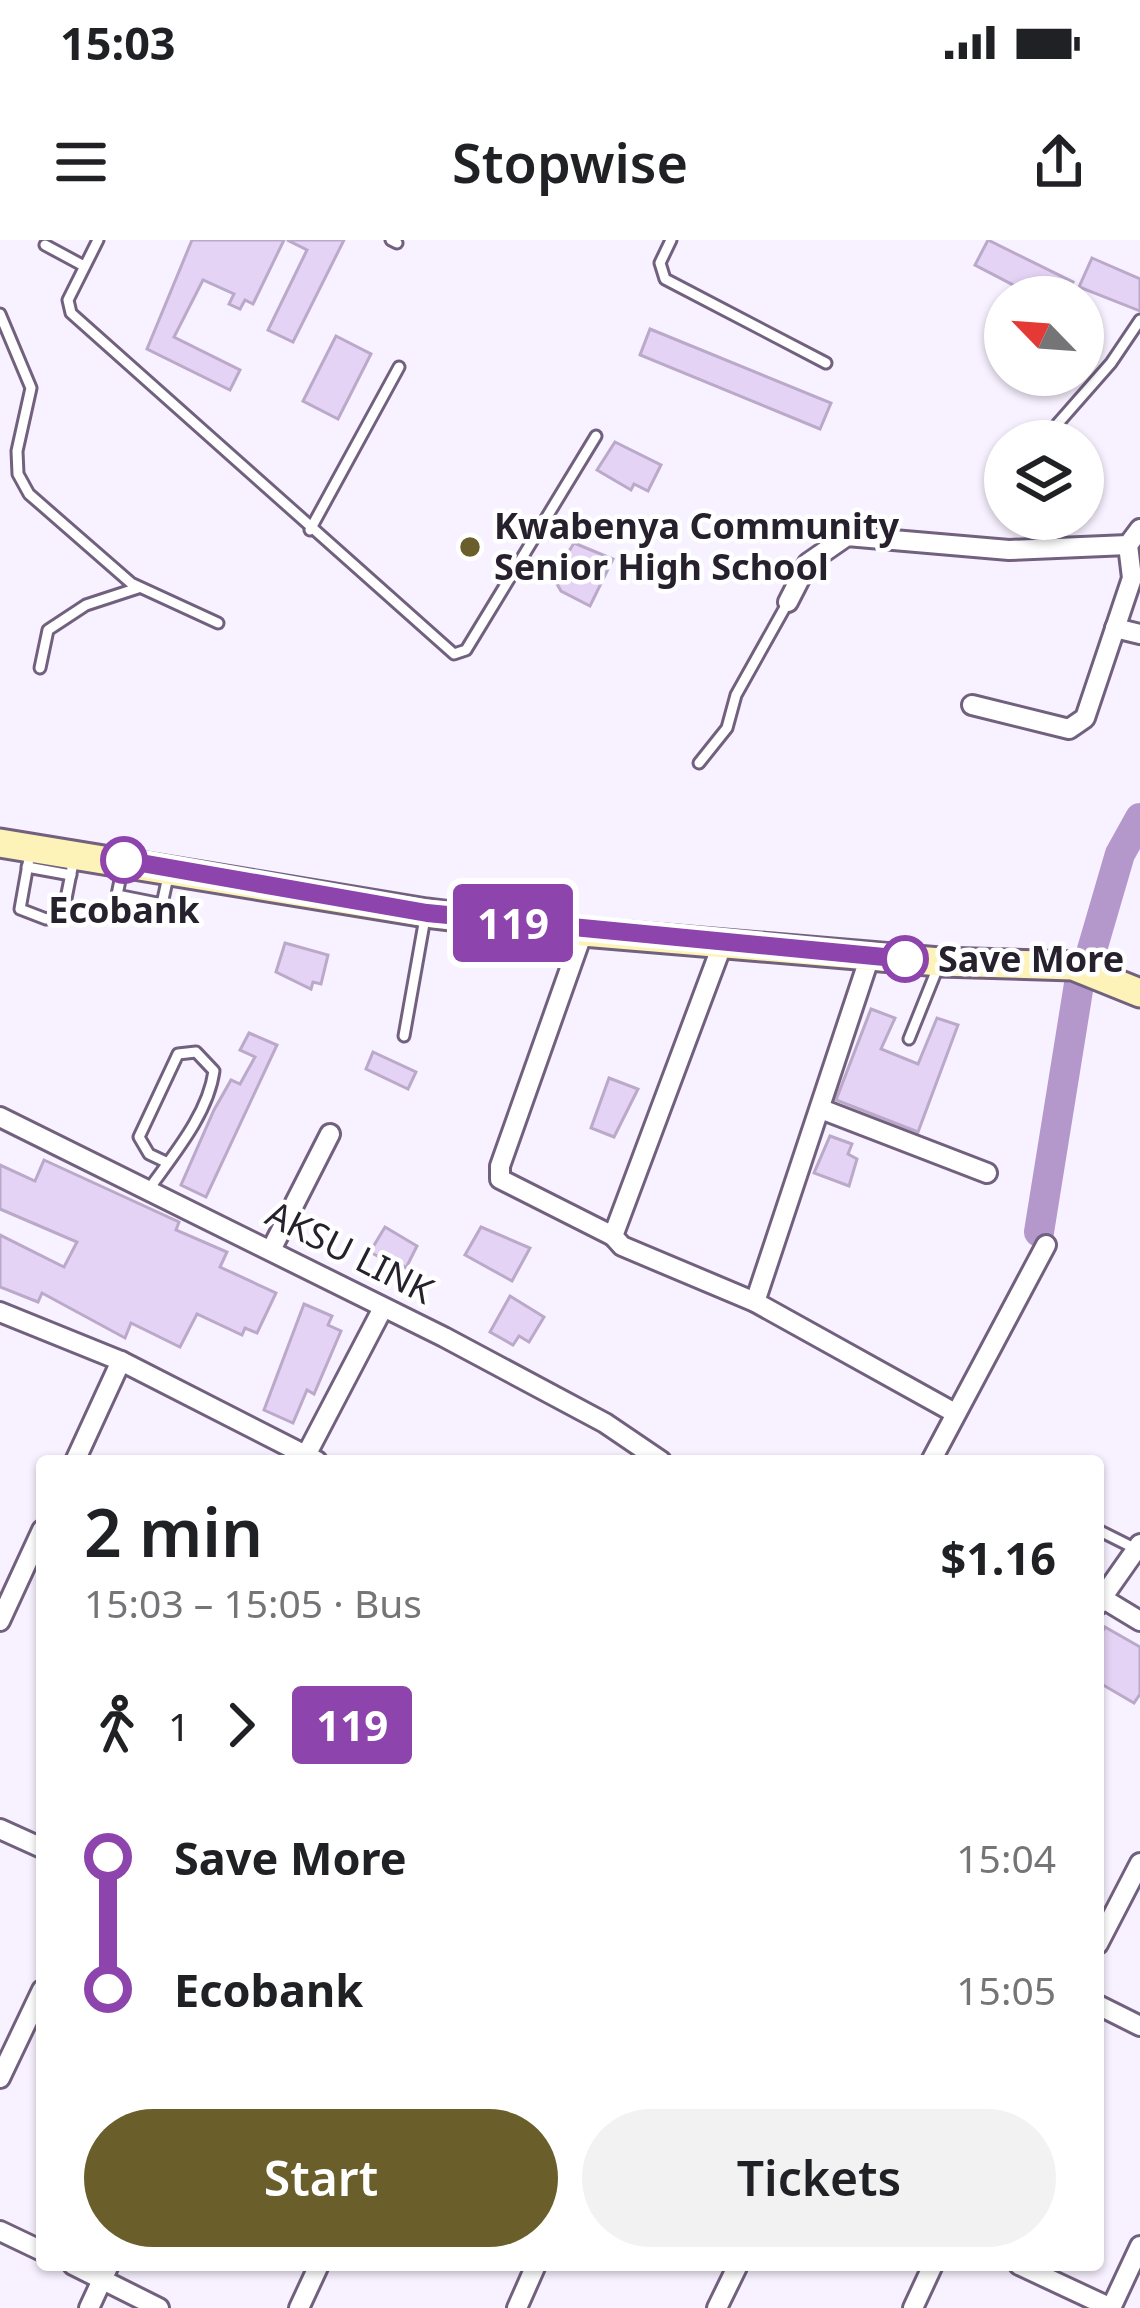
<!DOCTYPE html>
<html lang="en">
<head>
<meta charset="utf-8">
<style>
  body { margin:0; font-family:"Noto Sans",sans-serif; background:#f2f2f2; color:#202124; height:100vh; display:flex; flex-direction:column; font-size:45px; white-space:nowrap }
  * { box-sizing:border-box; margin:0 }
  p { font-size:39px; color:#757577 }
  .icon { flex:none; width:66px; height:66px; fill:none; stroke:currentColor; stroke-width:2; stroke-linecap:round; stroke-linejoin:round }
  .map { position:relative; flex:1; overflow:hidden }
  .details { position:absolute; left:36px; top:1215px; width:1068px; height:816px; display:flex; flex-direction:column; background:#fff; border-radius:12px; box-shadow:0 3px 9px #0004 }
  .details>* { flex:none }
  .badge { padding:0 24px; border-radius:9px; font-size:42px; line-height:78px }
  .needle { width:78px; rotate:295deg }
  .controls { position:absolute; left:984px; top:36px; display:grid; gap:24px }
  .controls a { display:grid; place-items:center; width:120px; height:120px; border-radius:50%; background:#fff; box-shadow:0 3px 9px #0004; font-size:60px }
  .map>.badge { position:absolute; translate:-50% -50%; box-shadow:0 0 0 6px #fff }
  .legs { display:flex; align-items:center; gap:18px; height:132px; padding:0 48px; font-size:39px }
  .legs p { margin-inline-start:auto }
  .summary { display:flex; align-items:center; justify-content:space-between; height:204px; padding:0 48px }
  h1 { font-size:66px; font-weight:600; line-height:90px }
  .primary-button { display:flex; gap:24px; margin-top:auto; padding:24px 48px }
  .primary-button a { flex:1; height:138px; border-radius:72px; background:#6a5f2b; color:#fff; font-size:48px; font-weight:600; line-height:138px; text-align:center }
  .primary-button a+a { background:#f2f2f2; color:#202124 }
  ul { padding:0 48px; list-style:none }
  li { display:flex; align-items:center; gap:42px; height:132px; font-size:45px }
  li i { display:grid; place-items:center; width:18px; height:100%; margin:0 15px; background:currentColor }
  li i::after { content:''; width:30px; height:30px; margin:-15px; border:9px solid; border-radius:50%; background:#fff }
  li p { margin-inline-start:auto }
  li:first-child i { background:linear-gradient(#0000 50%,currentColor 0) }
  li:last-child i { background:linear-gradient(currentColor 50%,#0000 0) }
  .status { display:flex; justify-content:space-between; align-items:center; height:84px; padding:0 60px; background:#fff; direction:ltr }
  .status svg { height:33px; fill:currentColor }
  header { display:flex; justify-content:space-between; align-items:center; height:156px; padding:0 48px; background:#fff; font-size:54px; font-weight:600 }
  .map>svg:first-child { display:block }
  .lines { fill:none; stroke-linecap:round; stroke-linejoin:round }
  .river { stroke:#b498cb; stroke-width:30 }
  .building { fill:#e5d3f5; stroke:#baa9c9; stroke-width:3 }
  .service-casing { stroke:#71617f; stroke-width:15 }
  .minor-casing { stroke:#71617f; stroke-width:24 }
  .secondary-casing { stroke:#71617f; stroke-width:33 }
  .service { stroke:#fff; stroke-width:9 }
  .minor { stroke:#fff; stroke-width:18 }
  .secondary { stroke:#fdf3b9; stroke-width:27 }
  .line-1-casing { stroke:#fff; stroke-width:27 }
  .line-1 { stroke:#8e44ad; stroke-width:18 }
  .poi-dot { fill:#6a5f2b; stroke:#fff; stroke-width:4.5 }
  .stop-1-dot { fill:#fff; stroke:#8e44ad; stroke-width:6 }
  .labels { text-anchor:middle; stroke-width:9; stroke-linejoin:round; paint-order:stroke }
  .poi-label { font-size:36px; font-weight:bold; fill:#27202d; stroke:#fff; text-anchor:start }
  .stop-label { font-size:36px; font-weight:bold; fill:#27202d; stroke:#fff }
  .street-label { font-size:36px; fill:#27202d; stroke:#fff }
</style>
</head>
<body>
<div class="status"><b>15:03</b><svg viewBox="0 0 49 12"><path d="M0 12V9h3v3zM5 12V6h3v6zM10 12V3h3v9zM15 12V0h3v12zM26 1h20v11H26zM47 4h2v5h-2z"/></svg></div>
<header><svg class="icon" aria-label="menu" viewBox="0 0 24 24"><path d="M4 6h16M4 12h16M4 18h16"/></svg>Stopwise<svg class="icon" aria-label="share" viewBox="0 0 24 24"><path d="M12 15V3M7 8l5-5 5 5M5 13v7h14v-7"/></svg></header>
<div class="map">
<svg width="1140" height="2068" viewBox="0 0 1140 2068">
  <rect width="100%" height="100%" fill="#f8f1ff"/>
  <g class="lines">
    <g class="river">
      <polyline points="1089,720 1120,614 1140,578"/>
      <polyline points="1039,992 1079,744"/>
    </g>
  </g>
  <g class="building">
    <polygon points="192,0 284,0 253,64 245,60 240,69 229,64 234,54 203,40 174,97 240,130 230,150 147,109"/>
    <polygon points="287,0 344,0 293,102 268,90 307,10"/>
    <polygon points="988,0 1073,42 1065,57 1036,57 975,25"/>
    <polygon points="1092,18 1140,39 1140,71 1079,47"/>
    <polygon points="650,89 831,163 820,189 640,115"/>
    <polygon points="336,96 371,114 338,179 303,161"/>
    <polygon points="615,202 661,225 648,251 634,244 631,250 597,230"/>
    <polygon points="574,303 613,319 590,366 561,351 553,337"/>
    <polygon points="285,703 328,715 321,744 313,742 311,749 276,732"/>
    <polygon points="871,769 895,778 881,809 918,824 937,778 958,785 918,892 836,860"/>
    <polygon points="249,793 277,805 206,957 181,945 214,870 231,840 240,844 255,817 240,810"/>
    <polygon points="373,812 416,832 408,849 366,829"/>
    <polygon points="609,838 638,849 614,897 591,888"/>
    <polygon points="830,896 852,904 848,914 857,919 849,946 814,933"/>
    <polygon points="44,920 179,982 176,990 227,1012 220,1027 276,1053 257,1093 245,1088 242,1095 197,1074 180,1107 131,1083 125,1098 42,1053 38,1062 0,1047 0,995 64,1027 77,1002 0,969 0,925 35,941"/>
    <polygon points="385,987 417,1006 406,1028 401,1024 394,1034 379,1026 383,1019 370,1012"/>
    <polygon points="481,987 530,1008 512,1041 465,1015"/>
    <polygon points="510,1056 544,1077 529,1102 519,1096 513,1105 490,1092"/>
    <polygon points="304,1064 332,1076 328,1085 341,1091 314,1154 307,1150 293,1183 264,1170"/>
    <polygon points="1105,1387 1140,1407 1140,1454 1134,1463 1098,1442 1098,1399"/>
  </g>
  <g class="lines">
    <g class="service-casing">
      <g id="service">
        <polyline points="98,0 68,60 71,73 454,414 466,410 596,196"/>
        <polyline points="391,0 397,3"/>
        <polyline points="671,0 660,23 665,39 826,123"/>
        <polyline points="45,5 84,26"/>
        <polyline points="0,74 31,148 17,211 18,234 29,254 131,343 218,383"/>
        <polyline points="1046,197 1111,123 1140,80"/>
        <polyline points="310,290 399,127"/>
        <polyline points="40,428 48,390 86,365 138,348"/>
        <polyline points="699,523 727,488 736,455 788,362"/>
        <polyline points="30,613 20,669 46,679 63,674 74,618"/>
        <polyline points="123,625 117,655 162,664 169,632"/>
        <polyline points="27,627 71,635"/>
        <polyline points="404,796 425,678"/>
        <polyline points="909,799 938,727"/>
        <path d="M149,949C174,914 208,874 214,831L196,812L178,814L139,897L149,914L168,923"/>
        <polyline points="1098,1290 1136,1309"/>
      </g>
    </g>
    <g class="minor-casing">
      <g id="minor">
        <polyline points="788,362 808,323 847,296 1009,310 1128,305 1140,289"/>
        <polyline points="1115,388 1140,394"/>
        <polyline points="972,465 1069,489 1085,478 1132,338 1128,305"/>
        <polyline points="583,692 500,926 500,939 613,996"/>
        <polyline points="724,700 613,996 622,1006 755,1062"/>
        <polyline points="870,716 755,1062 955,1173"/>
        <polyline points="821,869 987,933"/>
        <polyline points="0,877 444,1097 605,1183 661,1221"/>
        <polyline points="272,1008 330,894"/>
        <polyline points="0,1072 121,1121 317,1221"/>
        <polyline points="75,1221 121,1121"/>
        <polyline points="303,1221 383,1068"/>
        <polyline points="931,1221 1046,1005"/>
        <polyline points="1102,1358 1140,1304"/>
        <polyline points="1098,1365 1102,1358 1140,1381"/>
        <polyline points="0,1381 42,1290"/>
        <polyline points="0,1589 42,1608"/>
        <polyline points="1098,1704 1140,1623"/>
        <polyline points="1098,1765 1140,1786"/>
        <polyline points="0,1838 42,1750"/>
        <polyline points="0,1991 42,2011"/>
        <polyline points="73,2025 159,2068"/>
        <polyline points="1019,2025 1111,2068"/>
        <polyline points="89,2068 109,2025"/>
        <polyline points="299,2068 319,2025"/>
        <polyline points="517,2068 536,2025"/>
        <polyline points="717,2068 738,2025"/>
        <polyline points="913,2068 933,2025"/>
        <polyline points="1111,2068 1140,2006"/>
      </g>
    </g>
    <g class="secondary-casing">
      <polyline id="secondary" points="0,603 426,673 583,692 940,722 1073,726 1140,753"/>
    </g>
    <use href="#service" class="service"/>
    <use href="#minor" class="minor"/>
    <use href="#secondary" class="secondary"/>
  </g>
  <g class="lines">
    <g class="line-1-casing">
      <polyline id="line-1" points="124,620 427,673 905,719"/>
    </g>
    <use href="#line-1" class="line-1"/>
  </g>
  <circle class="poi-dot" cx="470" cy="307" r="12"/>
  <g class="stop-1-dot">
    <circle cx="124" cy="620" r="21"/>
    <circle cx="905" cy="719" r="21"/>
  </g>
  <g class="labels">
    <g class="poi-label">
      <text x="494" y="299">Kwabenya Community<tspan x="494" dy="41">Senior High School</tspan></text>
    </g>
    <g class="stop-label">
      <text x="124" y="683">Ecobank</text>
      <text x="938" y="732" text-anchor="start">Save More</text>
    </g>
    <g class="street-label">
      <text transform="translate(350 1012) rotate(27)" y="13">AKSU LINK</text>
    </g>
  </g>
</svg>
<div class="controls">
<a><svg class="needle" viewBox="-14 -14 28 28"><path d="M0-13l5 13h-10z" fill="#e53935"/><path d="M0 13l5-13h-10z" fill="#757577"/></svg></a>
<a><svg class="icon" aria-label="layers" viewBox="0 0 24 24"><path d="M12 4l9 5-9 5-9-5zM3 14l9 5 9-5"/></svg></a>
</div>
<b class="badge" style="left:513px;top:683px;background:#8e44ad;color:#fff">119</b>
<section class="details">
<div class="summary"><div><h1>2 min</h1><p>15:03 – 15:05 · Bus</p></div><b>$1.16</b></div>
<div class="legs"><svg class="icon" aria-label="walk" viewBox="0 0 24 24"><circle cx="13" cy="4" r="2"/><path d="M13 8l-2 6 4 7M11 14l-3 7M7 12l3-4h3l4 4"/></svg>1<svg class="icon" aria-label="forward" viewBox="0 0 24 24"><path d="M9 5l7 7-7 7"/></svg><b class="badge" style="background:#8e44ad;color:#fff">119</b></div>
<ul>
<li><i style="color:#8e44ad"></i><b>Save More</b><p>15:04</p></li>
<li><i style="color:#8e44ad"></i><b>Ecobank</b><p>15:05</p></li>
</ul>
<div class="primary-button"><a>Start</a><a>Tickets</a></div>
</section>
</div>
</body>
</html>
